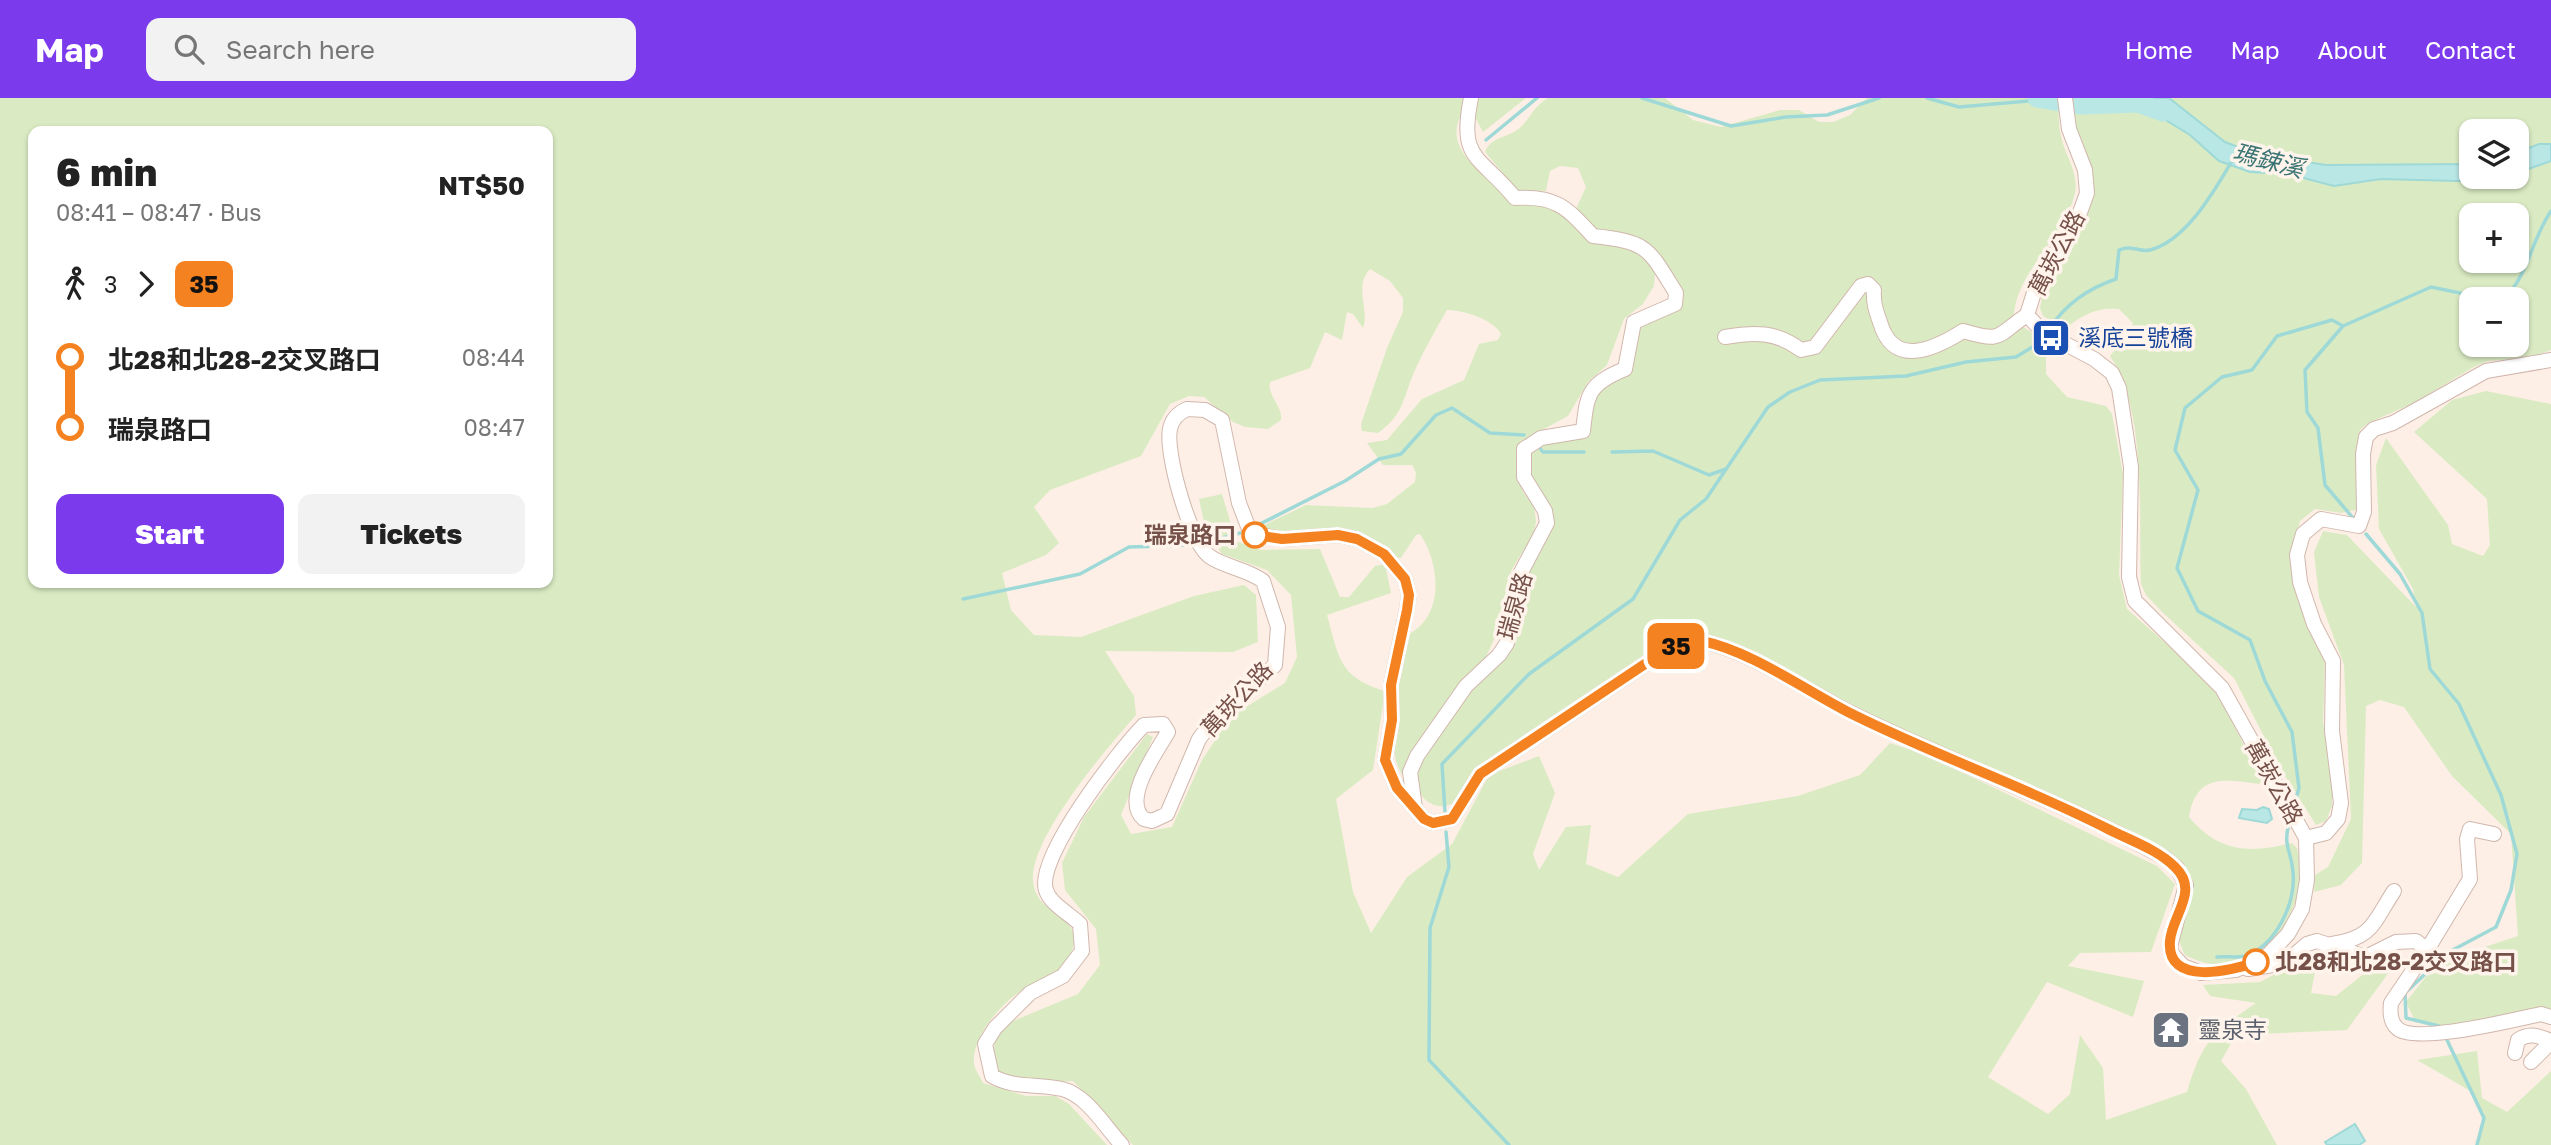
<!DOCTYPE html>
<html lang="en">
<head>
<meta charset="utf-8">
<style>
  body { margin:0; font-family:"Golos Text","Noto Sans TC",sans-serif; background:#f2f2f2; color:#222; height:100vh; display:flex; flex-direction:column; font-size:26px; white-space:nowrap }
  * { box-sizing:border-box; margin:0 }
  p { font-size:23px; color:#767676 }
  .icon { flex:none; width:38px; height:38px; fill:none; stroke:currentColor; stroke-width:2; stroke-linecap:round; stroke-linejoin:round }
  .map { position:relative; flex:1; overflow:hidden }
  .details { position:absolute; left:28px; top:28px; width:525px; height:462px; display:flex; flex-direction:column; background:#fff; border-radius:14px; box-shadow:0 2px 5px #0004 }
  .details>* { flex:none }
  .badge { padding:0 14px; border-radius:10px; font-size:24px; line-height:46px }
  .controls { position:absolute; left:2459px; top:21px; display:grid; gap:14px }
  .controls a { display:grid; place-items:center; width:70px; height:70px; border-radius:14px; background:#fff; box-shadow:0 2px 5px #0004; font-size:35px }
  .map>.badge { position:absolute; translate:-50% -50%; box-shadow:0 0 0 4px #fff }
  .legs { display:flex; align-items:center; gap:10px; height:77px; padding:0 28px; font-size:23px }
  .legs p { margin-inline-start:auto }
  .overview { display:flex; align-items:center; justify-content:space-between; height:119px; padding:0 28px }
  h1 { font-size:38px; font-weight:800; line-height:52px }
  .primary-button { display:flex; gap:14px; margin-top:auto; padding:14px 28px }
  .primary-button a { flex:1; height:80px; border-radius:14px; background:#7c3aed; color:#fff; font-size:28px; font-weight:800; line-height:80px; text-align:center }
  .primary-button a+a { background:#f2f2f2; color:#222 }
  ul { padding:0 28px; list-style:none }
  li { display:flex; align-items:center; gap:24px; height:70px; font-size:26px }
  li i { display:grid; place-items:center; width:10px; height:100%; margin:0 9px; background:currentColor }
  li i::after { content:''; width:18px; height:18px; margin:-9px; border:5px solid; border-radius:50%; background:#fff }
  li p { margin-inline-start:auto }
  li:first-child i { background:linear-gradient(#0000 50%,currentColor 0) }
  li:last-child i { background:linear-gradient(currentColor 50%,#0000 0) }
  header { display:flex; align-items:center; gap:42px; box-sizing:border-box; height:98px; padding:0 35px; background:#7c3aed; color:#fff }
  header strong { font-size:33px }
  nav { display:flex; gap:38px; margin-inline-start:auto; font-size:24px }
  .search { width:490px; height:63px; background:#f2f2f2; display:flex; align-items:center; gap:18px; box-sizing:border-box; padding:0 24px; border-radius:14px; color:#767676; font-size:26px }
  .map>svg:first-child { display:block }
  .green { fill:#daebc3; fill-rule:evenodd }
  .water { fill:#b8e7e5; stroke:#9ed9d7; stroke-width:2 }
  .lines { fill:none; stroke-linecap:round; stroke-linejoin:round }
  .stream { stroke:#9ed9d7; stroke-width:3.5 }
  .river { stroke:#b8e7e5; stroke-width:19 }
  .minor-casing { stroke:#d1b7ad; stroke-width:16 }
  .minor { stroke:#fff; stroke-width:14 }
  .line-1-casing { stroke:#fff; stroke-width:16 }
  .line-1 { stroke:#f58220; stroke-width:10 }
  .stop-1-dot { fill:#fff; stroke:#f58220; stroke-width:3.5 }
  .labels { text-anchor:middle; stroke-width:7; stroke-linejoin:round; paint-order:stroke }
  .street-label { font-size:23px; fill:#765149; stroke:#fff4eb }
  .transit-label { font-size:23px; fill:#164399; stroke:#fff4eb; text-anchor:start }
  .stop-label { font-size:23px; font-weight:bold; fill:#765149; stroke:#fff4eb; text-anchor:end }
  .worship-label { font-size:23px; fill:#5b616d; stroke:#fff4eb; text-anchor:start }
  .water-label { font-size:24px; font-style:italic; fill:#3a7474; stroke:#fff4eb }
</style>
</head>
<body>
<header>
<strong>Map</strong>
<div class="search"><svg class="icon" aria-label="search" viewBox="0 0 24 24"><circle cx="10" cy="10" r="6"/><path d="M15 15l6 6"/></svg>Search here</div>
<nav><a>Home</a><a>Map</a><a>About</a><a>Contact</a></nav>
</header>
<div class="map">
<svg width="2551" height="1047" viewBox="0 0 2551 1047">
  <rect width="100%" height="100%" fill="#fdefe5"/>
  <g class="green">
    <path d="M0,0H1526L1483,34L1476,21H1459C1441,69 1524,96 1555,111C1588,126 1619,145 1650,162L1655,175L1654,188L1643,206L1624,221L1607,267L1588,284L1568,318L1520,344L1516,360L1518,373L1523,394L1534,409L1536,423L1534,435L1511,473L1506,515L1486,559L1459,588L1419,642L1404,679C1381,652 1398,570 1405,538C1445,521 1441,467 1420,436L1416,437L1401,460C1386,459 1375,440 1358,437C1328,431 1292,437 1262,437L1260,429L1306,407L1372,410L1387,406L1415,384L1416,375L1412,367H1383L1367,345L1387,342L1422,301L1464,282L1479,246L1498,242L1501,236C1493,221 1463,212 1447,212C1436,231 1425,250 1416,270C1403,297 1406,315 1378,335L1362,333L1361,326L1387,250L1403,214V200L1390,183L1370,171C1353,189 1370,210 1363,230L1353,216L1347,214L1342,242L1325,234L1310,270L1270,284C1267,298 1283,308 1281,322L1268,331L1245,329L1233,324L1204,299L1189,298L1170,306L1141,358L1050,392L1034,409L1059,445L1046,457L1002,475L1011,512L1034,537L1081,539L1194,498L1244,487L1256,497L1258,544L1233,554L1105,553L1134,598L1136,617C1108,649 1029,740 1033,783C1036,822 1091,814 1069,860C1061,877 1041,882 1026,890C1003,902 971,939 974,966C975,972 981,980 983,985L1026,998H1055L1069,1006L1107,1047H0ZM33,33H548V485H33Z"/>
    <path d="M1548,0H1665L1693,22L1721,29L1780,12H1799L1819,24H1833L1850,17L1867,0H2058C2059,12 2058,26 2061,38C2065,58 2079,74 2075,95C2065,140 2018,171 2014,216L2023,229L2046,243V276L2067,299L2106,308L2112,316L2123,376L2119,477L2127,511L2213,587L2262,682L2259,686C2223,681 2196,676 2189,719C2218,754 2250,756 2292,745L2297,750C2300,763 2302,776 2300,789C2299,797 2294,807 2291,814C2270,861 2232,881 2185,857C2165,825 2212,801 2176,759L2043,693L1686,537L1655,553L1484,666L1457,703C1450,708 1440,710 1432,706C1376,677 1492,576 1509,551C1520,536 1517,517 1520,499C1524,475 1538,453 1549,431L1528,377V353L1540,344L1571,341L1593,301L1601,289L1612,282L1642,229L1675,211L1681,191C1650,144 1652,140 1594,134L1575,113L1586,89L1578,70L1560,68L1550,73L1546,93L1517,92L1485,54C1491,39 1505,40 1517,32C1530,23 1531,10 1548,0Z"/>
    <path d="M2075,0H2147L2139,4L2190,37L2219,63L2250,74L2288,76L2334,88L2381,81L2494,83L2516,79L2517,75L2551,63V252L2532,259L2488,263L2472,270L2414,305L2368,325L2360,332L2358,340L2356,412L2341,415L2315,411L2300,423L2295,443L2325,560L2323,624L2332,677V708L2326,723L2316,727L2280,670L2234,580L2161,513L2146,497L2141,486C2138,419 2148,315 2110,258L2131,232L2133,225L2119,211C2095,209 2084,217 2065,230L2043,218L2040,210L2043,194L2091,95L2072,20ZM2471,117H2516V163H2471ZM2471,201H2516V247H2471Z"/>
    <path d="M2169,0H2551V46H2539L2517,55L2516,33H2471V66C2392,64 2302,79 2228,45C2207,35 2187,14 2169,0Z"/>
    <polygon points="2486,293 2551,306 2551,918 2454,935 2415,923 2406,904 2428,876 2445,862 2518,838 2511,736 2452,678 2404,609 2380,602 2366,608 2362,765 2341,787 2314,794 2315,777 2328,769 2351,721 2344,567 2319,499 2314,454 2323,433 2347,437 2416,509 2413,491 2379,431 2376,367 2386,340 2448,427 2452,446 2483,458 2490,447 2487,401 2414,334 2452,302"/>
    <path d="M1222,396L1236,443L1260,452L1320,451L1340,499H1349L1375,468L1385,466L1391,495L1327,517C1339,560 1339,579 1385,593L1373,672L1336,701L1353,794L1371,835L1407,779L1452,746L1489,677L1539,658L1555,695L1533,756L1539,772L1566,729L1591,727L1586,766L1618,779L1688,716L1798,698L1860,677L1890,645L1926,657L2157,768L2175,786L2151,854L2080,855L2068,868L2144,883L2133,919L2047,884L1988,979L2048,1016L2070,996L2080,937L2103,970L2106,1022L2187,994C2202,943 2213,934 2256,905L2210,898L2203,887L2260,884L2319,853L2311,895L2336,898L2381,862L2395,866L2347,932L2236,937L2221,963L2246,991L2277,1047H1133L1073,983L1004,986L992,972L995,940L1013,923L1078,896L1100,867L1096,831L1065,792L1062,765L1084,719L1147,636L1153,639L1121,717L1131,736L1172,729L1202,662L1231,618L1285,585L1297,559L1291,497L1267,472L1222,456L1205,429L1199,401Z"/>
    <polygon points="2477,953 2482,1000 2507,1014 2551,973 2551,1047 2475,1047 2484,1025 2472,994 2417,962"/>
  </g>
  <g class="water">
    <polygon points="2147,0 2169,0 2225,44 2256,56 2326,67 2471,66 2471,79 2507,79 2494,84 2381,81 2334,88 2288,76 2250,74 2219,63 2190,37 2138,5"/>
    <polygon points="2539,46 2551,46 2551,63 2517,75 2517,55"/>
    <polygon points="2263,709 2269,711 2272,721 2267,725 2239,720 2242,711 2257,712"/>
    <polygon points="2355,1026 2365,1043 2359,1047 2327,1047 2325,1044"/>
  </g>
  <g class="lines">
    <g class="stream">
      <polyline points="1642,0 1731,28 1786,19 1827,17 1879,0"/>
      <polyline points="1927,0 1959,9 2039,2"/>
      <polyline points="1486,42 1537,0"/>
      <path d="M2504,201C2528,178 2532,140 2551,113"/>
      <polyline points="2343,228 2305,272 2307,314 2318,330 2325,387 2353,420"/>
      <path d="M2049,231C2066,206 2087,191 2116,181L2119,152C2133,146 2139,155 2150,152C2186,143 2215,92 2232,63"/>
      <polyline points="1538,348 1543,354 1584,354"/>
      <polyline points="1612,354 1653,353 1709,377 1726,371"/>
      <polyline points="1258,427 1345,383 1379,361 1401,356 1436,317 1452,310 1490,335 1524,337"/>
      <polyline points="2366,436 2400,476 2422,515 2430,571 2459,606 2501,697 2517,756 2511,792 2496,829 2449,854"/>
      <polyline points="1209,444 1240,435"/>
      <polyline points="963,501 1080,476 1129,449 1190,447"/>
      <polyline points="2294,708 2299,690 2292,634 2265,583 2250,542 2198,513 2177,470 2198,392 2175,352 2185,310 2222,279 2252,272 2277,238 2332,222 2343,228 2431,189 2489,201"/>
      <polyline points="1445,714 1442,666 1529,576 1633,501 1680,422 1706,401 1768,309 1790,294 1820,282 1906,278 1966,264 2016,259 2039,245 2044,237"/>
      <polyline points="1446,734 1449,769 1430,830 1429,962 1509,1047"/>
      <path d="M2217,859C2225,858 2237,860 2245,858C2276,848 2296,805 2293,774C2291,750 2282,749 2290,722"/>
      <polyline points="2439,928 2406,920 2405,895 2441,861"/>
      <polyline points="2447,942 2484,1020 2477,1047"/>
    </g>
    <polyline class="river" points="2037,0 2081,7 2138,5 2163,14"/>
    <g class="minor-casing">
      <g id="minor">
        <path d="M1725,239C1754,234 1776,233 1801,252L1815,249L1861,188L1868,186L1874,192C1873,204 1876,213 1880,224C1893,270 1933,252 1963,233C2004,245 1995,238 2027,217"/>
        <path d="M1415,710L1410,674L1417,658L1466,588L1499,557L1507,545L1517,482L1547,425L1545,413L1524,379V351L1541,340L1583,333C1587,296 1588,286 1625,271L1634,224L1675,206L1676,195C1648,150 1649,144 1593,138C1567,110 1556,97 1515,100C1480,57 1458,63 1471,0"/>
        <polyline points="2306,740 2326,735 2338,721 2341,705 2332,633 2333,563 2314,526 2300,484 2297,457 2303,436 2321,421 2359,428 2364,414 2363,356 2366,339 2374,331 2393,325 2486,273 2551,262"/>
        <path d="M2332,846C2373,840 2373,825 2394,793"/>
        <polyline points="2427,852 2470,781 2467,741 2470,731 2494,736"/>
        <path d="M2248,871L2285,865L2307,846L2317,843L2366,859L2396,844L2416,843L2427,852L2391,905C2390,913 2390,924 2397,930C2413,947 2518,921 2541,916L2551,919"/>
        <path d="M2515,955L2518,942C2529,934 2539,938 2551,943"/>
        <polyline points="2531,964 2551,944"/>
        <path d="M1122,1047C1105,1029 1087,997 1062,991C1037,985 1015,991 992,978L985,946L995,930L1030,895L1063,878L1082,853L1080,826C1070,816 1050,806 1046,792C1035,760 1120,651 1144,627L1163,626L1168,634C1157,653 1121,702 1144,721L1152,723L1167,716L1199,641L1208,629L1275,567L1278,529L1263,483C1247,471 1224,469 1209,458C1190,443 1165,355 1170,331C1172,321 1178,315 1187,311L1205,312L1222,322L1239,405L1249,431L1255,436L1282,441L1338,437L1357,441L1384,456L1405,481L1409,497L1407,511L1391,587L1392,622L1385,662L1397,690L1424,721L1433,725L1452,721L1480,676L1663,554L1686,543H1702C1752,554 1805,592 1851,615C1954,666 2064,704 2165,760L2177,770L2186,787L2170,849L2172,856L2183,868L2201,875L2236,872L2268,857L2288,836L2302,811L2307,782L2306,740L2222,590L2135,503L2129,479L2131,369L2119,290L2112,275L2094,261L2043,234L2027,217L2038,182L2078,120L2087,95L2085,72L2069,31L2065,0"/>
      </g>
    </g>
    <use href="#minor" class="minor"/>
  </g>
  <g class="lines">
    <g class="line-1-casing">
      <path id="line-1" d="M1255,437L1282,441L1338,437L1357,441L1384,456L1405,481L1409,497L1407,512L1391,587L1392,622L1385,662L1397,690L1424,721L1433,725L1452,721L1480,676L1663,554L1686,543H1702C1751,553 1805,592 1850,615C1934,657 2023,688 2106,730C2129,742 2157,751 2175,769C2200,793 2172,817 2170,843C2166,889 2232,873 2256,864"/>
    </g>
    <use href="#line-1" class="line-1"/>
  </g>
  <defs>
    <g id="bus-square" transform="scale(2.0125)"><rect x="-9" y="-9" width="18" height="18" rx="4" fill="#1a4fb4" stroke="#fff4eb"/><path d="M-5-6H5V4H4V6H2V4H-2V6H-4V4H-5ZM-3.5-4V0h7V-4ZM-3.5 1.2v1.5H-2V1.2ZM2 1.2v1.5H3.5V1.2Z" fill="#fff"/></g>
    <g id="temple-square" transform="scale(2.0125)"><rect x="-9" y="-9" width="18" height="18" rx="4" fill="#6b7280" stroke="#fff4eb"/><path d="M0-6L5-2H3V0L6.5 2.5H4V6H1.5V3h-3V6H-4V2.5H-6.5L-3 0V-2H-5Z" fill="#fff"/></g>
  </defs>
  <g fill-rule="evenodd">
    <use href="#bus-square" x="2051" y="240"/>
    <use href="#temple-square" x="2171" y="932"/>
  </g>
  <g class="stop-1-dot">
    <circle cx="1255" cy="437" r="12"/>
    <circle cx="2256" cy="864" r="12"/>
  </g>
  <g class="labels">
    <g class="street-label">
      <text transform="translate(2057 155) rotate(-62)" y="8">萬崁公路</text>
      <text transform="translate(1515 508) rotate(-74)" y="8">瑞泉路</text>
      <text transform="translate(1237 601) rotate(-47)" y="8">萬崁公路</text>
      <text transform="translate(2274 684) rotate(61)" y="8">萬崁公路</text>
    </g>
    <g class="transit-label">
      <text x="2078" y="248">溪底三號橋</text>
    </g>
    <g class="stop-label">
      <text x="1236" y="445">瑞泉路口</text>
      <text x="2275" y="872" text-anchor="start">北28和北28-2交叉路口</text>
    </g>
    <g class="worship-label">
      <text x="2198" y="940">靈泉寺</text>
    </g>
    <g class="water-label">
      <text transform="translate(2268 63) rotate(14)" y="8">瑪鋉溪</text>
    </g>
  </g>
</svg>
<div class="controls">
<a><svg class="icon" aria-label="layers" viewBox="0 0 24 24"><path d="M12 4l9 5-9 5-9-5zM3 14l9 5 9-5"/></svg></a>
<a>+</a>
<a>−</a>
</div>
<b class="badge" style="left:1676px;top:548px;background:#f58220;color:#111">35</b>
<section class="details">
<div class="overview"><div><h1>6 min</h1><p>08:41 – 08:47 · Bus</p></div><b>NT$50</b></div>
<div class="legs"><svg class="icon" aria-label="walk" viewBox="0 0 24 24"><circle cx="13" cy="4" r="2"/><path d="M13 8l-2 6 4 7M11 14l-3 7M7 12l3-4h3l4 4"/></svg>3<svg class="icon" aria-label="forward" viewBox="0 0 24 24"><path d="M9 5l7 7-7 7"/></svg><b class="badge" style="background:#f58220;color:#111">35</b></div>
<ul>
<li><i style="color:#f58220"></i><b>北28和北28-2交叉路口</b><p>08:44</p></li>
<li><i style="color:#f58220"></i><b>瑞泉路口</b><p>08:47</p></li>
</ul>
<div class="primary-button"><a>Start</a><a>Tickets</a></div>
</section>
</div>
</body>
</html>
